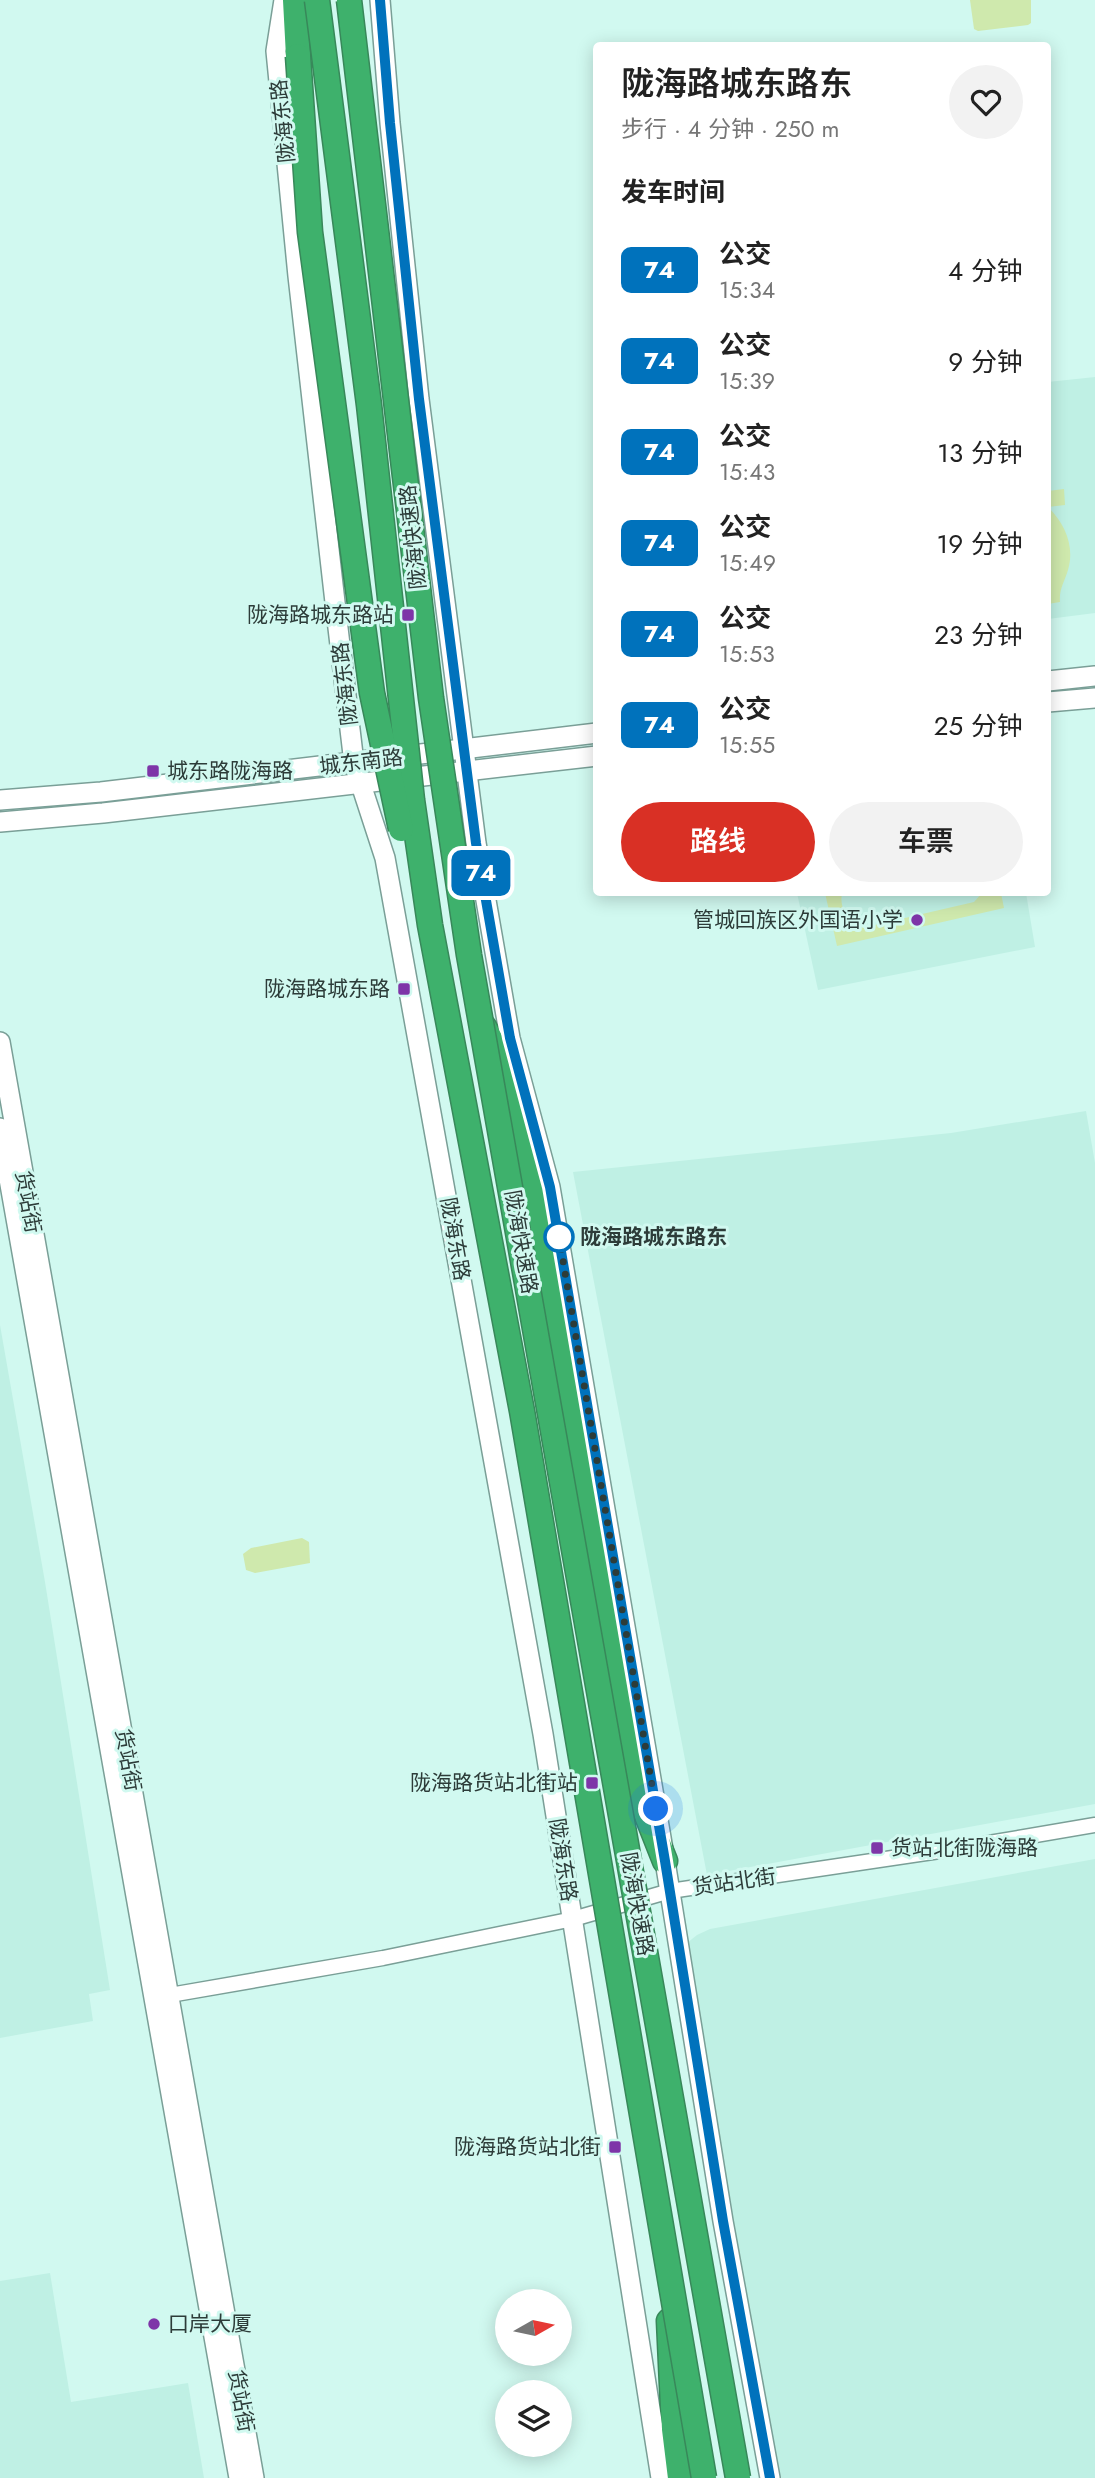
<!DOCTYPE html>
<html lang="zh">
<head>
<meta charset="utf-8">
<style>
  body { margin:0; font-family:Jost,"Noto Sans SC",sans-serif; background:#f2f2f2; color:#222; height:100vh; display:flex; flex-direction:column; font-size:26px; white-space:nowrap }
  * { box-sizing:border-box; margin:0 }
  p { font-size:23px; color:#767676 }
  .icon { flex:none; width:38px; height:38px; fill:none; stroke:currentColor; stroke-width:2; stroke-linecap:round; stroke-linejoin:round }
  .map { position:relative; flex:1; overflow:hidden }
  .panel { position:absolute; left:593px; top:42px; width:458px; height:854px; display:flex; flex-direction:column; background:#fff; border-radius:7px; box-shadow:0 4px 18px #0003 }
  .panel>* { flex:none }
  .badge { padding:0 14px; border-radius:10px; font-size:24px; line-height:46px }
  .needle { width:46px; rotate:81deg }
  .tools { position:absolute; left:495px; top:2289px; display:grid; gap:14px }
  .tools a { display:grid; place-items:center; width:77px; height:77px; border-radius:50%; background:#fff; box-shadow:0 4px 18px #0003; font-size:35px }
  .you { position:absolute; width:35px; height:35px; margin:-18px; border:5px solid #fff; border-radius:50%; background:#1a73e8; box-shadow:0 0 0 10px #1a73e833 }
  .map>.badge { position:absolute; translate:-50% -50%; box-shadow:0 0 0 4px #fff }
  h2 { padding:0 28px; font-size:26px; line-height:63px }
  .round { display:grid; place-items:center; flex:none; width:74px; height:74px; border-radius:37px; background:#f2f2f2 }
  .overview { display:flex; align-items:center; justify-content:space-between; height:119px; padding:0 28px }
  h1 { font-size:33px; font-weight:600; line-height:52px }
  .cta { display:flex; gap:14px; margin-top:auto; padding:14px 28px }
  .cta a { flex:1; height:80px; border-radius:42px; background:#d93025; color:#fff; font-size:28px; font-weight:600; line-height:80px; text-align:center }
  .cta a+a { background:#f2f2f2; color:#222 }
  ul { padding:0; list-style:none }
  li { display:flex; align-items:center; gap:21px; height:91px; padding:0 28px }
  li div { flex:1 }
  li b { display:block; font-size:26px }
  li em { font-style:normal }
  li .badge { min-width:77px; font-weight:700; text-align:center }
  .map>svg:first-child { display:block }
  .built { fill:#bff0e4 }
  .green { fill:#cfe9ad }
  .lines { fill:none; stroke-linecap:round; stroke-linejoin:round }
  .street-casing { stroke:#7a9f97; stroke-width:17 }
  .secondary-casing { stroke:#7a9f97; stroke-width:22 }
  .highway-casing { stroke:#38885a; stroke-width:27 }
  .street { stroke:#fff; stroke-width:14 }
  .secondary { stroke:#fff; stroke-width:19 }
  .highway { stroke:#3eb16c; stroke-width:24 }
  .highway-bridge-casing { stroke:#38885a; stroke-width:27; stroke-linecap:butt }
  .highway-bridge { stroke:#3eb16c; stroke-width:24 }
  .line-casing { stroke:#fff; stroke-width:16 }
  .line { stroke:#0072bc; stroke-width:10 }
  .walk { stroke:#2d3c39; stroke-width:7; stroke-dasharray:0 12.6 }
  .poi-dot { fill:#7e35a8; stroke:#d1f9f0; stroke-width:2.5 }
  .stop-dot { fill:#fff; stroke:#0072bc; stroke-width:3.5 }
  .labels { text-anchor:middle; stroke-width:6; stroke-linejoin:round; paint-order:stroke }
  .street-label { font-size:21px; fill:#2d3c39; stroke:#d1f9f0 }
  .poi-label { font-size:21px; fill:#2d3c39; stroke:#d1f9f0; text-anchor:end }
  .stop-label { font-size:21px; font-weight:bold; fill:#2d3c39; stroke:#d1f9f0; text-anchor:start }
</style>
</head>
<body>
<div class="map">
<svg width="1095" height="2478" viewBox="0 0 1095 2478">
  <rect width="100%" height="100%" fill="#d1f9f0"/>
  <g class="built">
    <polygon points="1095,377 1095,613 1048,619 1048,382"/>
    <polygon points="797,893 1026,893 1035,947 818,990"/>
    <polygon points="1086,1111 1095,1163 1095,1804 707,1875 573,1172 951,1133"/>
    <polygon points="0,1325 45,1582 110,1990 89,1994 93,2021 0,2038"/>
    <polygon points="1095,1859 1095,2478 778,2478 682,1956 687,1943 697,1935 710,1929"/>
    <polygon points="50,2273 71,2402 188,2383 204,2478 0,2478 0,2281"/>
  </g>
  <g class="green">
    <polygon points="970,0 1031,0 1031,23 1028,25 978,31 974,29"/>
    <path d="M1064,489L1065,505L1048,507C1065,524 1075,546 1068,570C1064,583 1059,589 1060,602L1048,604V491Z"/>
    <path d="M825,893H842C839,910 849,924 866,927L974,902L982,893H1001L1004,908L837,946Z"/>
    <polygon points="302,1538 309,1542 310,1563 255,1573 246,1570 243,1554 251,1548"/>
  </g>
  <g class="lines">
    <g class="street-casing">
      <polyline id="street" points="170,1995 383,1958 573,1919 670,1891 953,1849 1095,1825"/>
    </g>
    <g class="secondary-casing">
      <g id="secondary">
        <polyline points="284,0 276,51 298,276 336,611 354,763 385,858 543,1734 661,2478"/>
        <polyline points="380,0 390,123 419,399 476,843 510,1038 550,1187 665,1861 723,2221 770,2478"/>
        <polyline points="1048,681 1095,676"/>
        <polyline points="1048,702 1095,698"/>
        <polyline points="0,800 101,792 597,733"/>
        <polyline points="0,822 103,813 597,756"/>
        <polyline points="0,1042 254,2478"/>
        <polyline points="0,1128 239,2478"/>
      </g>
    </g>
    <g class="highway-casing">
      <g id="highway">
        <polyline points="295,0 298,56"/>
        <polyline points="484,1027 503,1064 532,1181 642,1803 665,1861"/>
        <polyline points="669,2321 674,2429 680,2478"/>
      </g>
    </g>
    <use href="#street" class="street"/>
    <use href="#secondary" class="secondary"/>
    <use href="#highway" class="highway"/>
    <g class="highway-bridge-casing">
      <g id="highway-bridge">
        <polyline points="317,0 369,405 412,800 430,925 522,1411 704,2478"/>
        <polyline points="349,0 431,698 469,955 738,2478"/>
        <polyline points="298,56 310,232 372,693 401,829"/>
      </g>
    </g>
    <use href="#highway-bridge" class="highway-bridge"/>
  </g>
  <g class="lines">
    <g class="line-casing">
      <polyline id="line" points="380,0 390,123 419,399 476,843 510,1038 550,1187 665,1861 723,2221 770,2478"/>
    </g>
    <use href="#line" class="line"/>
    <polyline class="walk" points="559,1237 656,1809"/>
  </g>
  <g class="poi-dot">
    <rect x="401" y="608" width="14" height="14" rx="3.5"/>
    <rect x="146" y="764" width="14" height="14" rx="3.5"/>
    <circle cx="917" cy="920" r="7"/>
    <rect x="397" y="982" width="14" height="14" rx="3.5"/>
    <rect x="585" y="1776" width="14" height="14" rx="3.5"/>
    <rect x="870" y="1841" width="14" height="14" rx="3.5"/>
    <rect x="608" y="2140" width="14" height="14" rx="3.5"/>
    <circle cx="154" cy="2324" r="7"/>
  </g>
  <circle class="stop-dot" cx="559" cy="1237" r="14"/>
  <g class="labels">
    <g class="street-label">
      <text transform="translate(283 121) rotate(-96)" y="7">陇海东路</text>
      <text transform="translate(413 537) rotate(-96)" y="7">陇海快速路</text>
      <text transform="translate(345 684) rotate(-97)" y="7">陇海东路</text>
      <text transform="translate(361 762) rotate(-7)" y="7">城东南路</text>
      <text transform="translate(28 1202) rotate(80)" y="7">货站街</text>
      <text transform="translate(455 1239) rotate(80)" y="7">陇海东路</text>
      <text transform="translate(521 1242) rotate(80)" y="7">陇海快速路</text>
      <text transform="translate(128 1760) rotate(80)" y="7">货站街</text>
      <text transform="translate(563 1860) rotate(81)" y="7">陇海东路</text>
      <text transform="translate(734 1882) rotate(-8)" y="7">货站北街</text>
      <text transform="translate(637 1904) rotate(80)" y="7">陇海快速路</text>
      <text transform="translate(241 2401) rotate(80)" y="7">货站街</text>
    </g>
    <g class="poi-label">
      <text x="394" y="622">陇海路城东路站</text>
      <text x="167" y="778" text-anchor="start">城东路陇海路</text>
      <text x="903" y="927">管城回族区外国语小学</text>
      <text x="390" y="996">陇海路城东路</text>
      <text x="578" y="1790">陇海路货站北街站</text>
      <text x="891" y="1855" text-anchor="start">货站北街陇海路</text>
      <text x="601" y="2154">陇海路货站北街</text>
      <text x="168" y="2331" text-anchor="start">口岸大厦</text>
    </g>
    <g class="stop-label">
      <text x="580" y="1244">陇海路城东路东</text>
    </g>
  </g>
</svg>
<div class="tools">
<a><svg class="needle" viewBox="-14 -14 28 28"><path d="M0-13l5 13h-10z" fill="#e53935"/><path d="M0 13l5-13h-10z" fill="#767676"/></svg></a>
<a><svg class="icon" aria-label="layers" viewBox="0 0 24 24"><path d="M12 4l9 5-9 5-9-5zM3 14l9 5 9-5"/></svg></a>
</div>
<div class="you" style="left:656px;top:1809px"></div>
<b class="badge" style="left:481px;top:873px;background:#0072bc;color:#fff">74</b>
<section class="panel">
<div class="overview"><div><h1>陇海路城东路东</h1><p>步行 · 4 分钟 · 250 m</p></div><a class="round"><svg class="icon" aria-label="heart" viewBox="0 0 24 24"><path d="M12 20l-8-8c-3-5 5-10 8-4 3-6 11-1 8 4z"/></svg></a></div>
<h2>发车时间</h2>
<ul>
<li><span class="badge" style="background:#0072bc;color:#fff">74</span><div><b>公交</b><p>15:34</p></div><em>4 分钟</em></li>
<li><span class="badge" style="background:#0072bc;color:#fff">74</span><div><b>公交</b><p>15:39</p></div><em>9 分钟</em></li>
<li><span class="badge" style="background:#0072bc;color:#fff">74</span><div><b>公交</b><p>15:43</p></div><em>13 分钟</em></li>
<li><span class="badge" style="background:#0072bc;color:#fff">74</span><div><b>公交</b><p>15:49</p></div><em>19 分钟</em></li>
<li><span class="badge" style="background:#0072bc;color:#fff">74</span><div><b>公交</b><p>15:53</p></div><em>23 分钟</em></li>
<li><span class="badge" style="background:#0072bc;color:#fff">74</span><div><b>公交</b><p>15:55</p></div><em>25 分钟</em></li>
</ul>
<div class="cta"><a>路线</a><a>车票</a></div>
</section>
</div>
</body>
</html>
